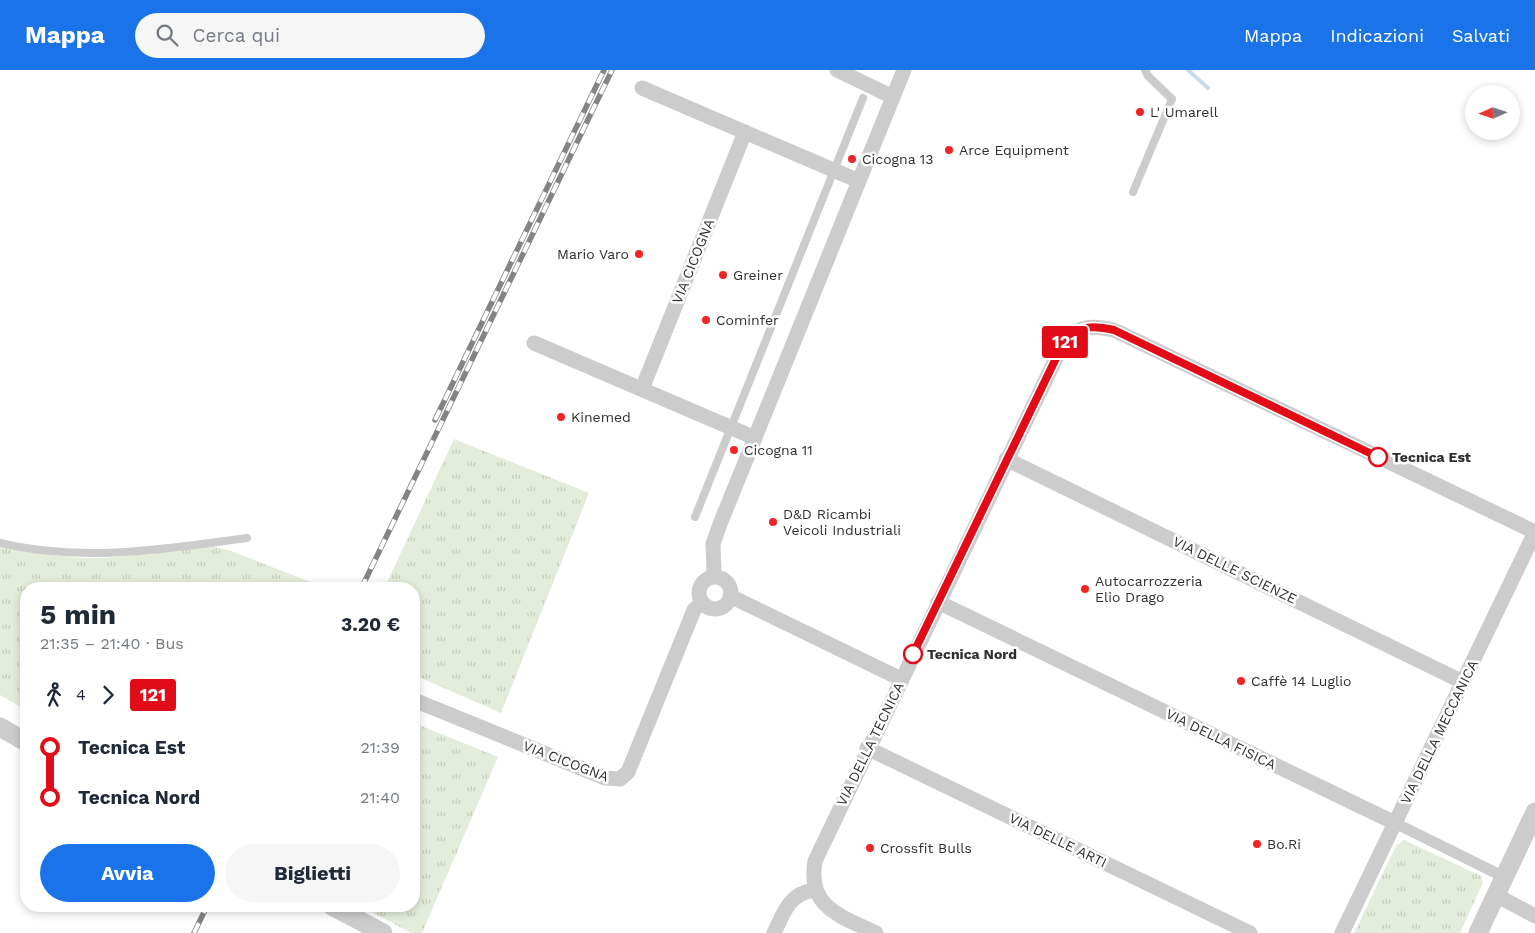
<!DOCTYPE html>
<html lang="it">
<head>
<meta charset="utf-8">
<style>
  body { margin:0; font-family:"Work Sans",sans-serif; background:#f6f6f7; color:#1f2937; height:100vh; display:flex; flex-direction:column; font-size:19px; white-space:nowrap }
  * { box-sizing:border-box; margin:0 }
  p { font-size:16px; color:#747a83 }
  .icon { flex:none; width:28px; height:28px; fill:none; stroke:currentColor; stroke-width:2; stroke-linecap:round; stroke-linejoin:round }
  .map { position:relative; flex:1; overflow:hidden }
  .panel { position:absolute; left:20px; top:512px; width:400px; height:330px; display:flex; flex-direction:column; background:#fff; border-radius:20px; box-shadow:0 2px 8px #0003 }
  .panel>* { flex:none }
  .badge { padding:0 10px; border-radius:4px; font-size:18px; line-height:32px }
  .needle { width:32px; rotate:267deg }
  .controls { position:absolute; left:1465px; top:15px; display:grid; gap:10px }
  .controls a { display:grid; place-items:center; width:55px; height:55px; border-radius:50%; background:#fff; box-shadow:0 2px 8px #0003; font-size:25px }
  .map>.badge { position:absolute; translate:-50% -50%; box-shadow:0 0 0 2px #fff }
  .legs { display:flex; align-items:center; gap:8px; height:55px; padding:0 20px; font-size:16px }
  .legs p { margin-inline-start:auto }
  .headline { display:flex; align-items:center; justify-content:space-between; height:85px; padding:0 20px }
  h1 { font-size:28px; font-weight:700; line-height:38px }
  .button { display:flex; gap:10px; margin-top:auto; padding:10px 20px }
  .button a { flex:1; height:58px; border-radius:30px; background:#1a73e8; color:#fff; font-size:20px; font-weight:700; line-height:58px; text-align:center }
  .button a+a { background:#f6f6f7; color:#1f2937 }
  ul { padding:0 20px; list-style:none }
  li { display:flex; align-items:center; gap:18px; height:50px; font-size:19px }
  li i { display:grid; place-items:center; width:8px; height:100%; margin:0 6px; background:currentColor }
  li i::after { content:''; width:12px; height:12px; margin:-6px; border:4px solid; border-radius:50%; background:#fff }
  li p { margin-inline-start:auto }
  li:first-child i { background:linear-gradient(#0000 50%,currentColor 0) }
  li:last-child i { background:linear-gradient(currentColor 50%,#0000 0) }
  header { display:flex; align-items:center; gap:30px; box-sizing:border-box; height:70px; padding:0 25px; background:#1a73e8; color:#fff }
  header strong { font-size:24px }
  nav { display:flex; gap:28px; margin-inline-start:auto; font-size:18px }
  .search { width:350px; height:45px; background:#f6f6f7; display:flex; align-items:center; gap:12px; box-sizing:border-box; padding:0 18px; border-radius:28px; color:#747a83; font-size:19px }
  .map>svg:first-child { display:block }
  .grass { fill:url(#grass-tufts) }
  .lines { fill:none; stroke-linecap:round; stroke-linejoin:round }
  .stream { stroke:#c6dcee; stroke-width:4 }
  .service { stroke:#ccc; stroke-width:8 }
  .pedestrian { stroke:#ccc; stroke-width:11 }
  .minor { stroke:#ccc; stroke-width:15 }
  .tertiary { stroke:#ccc; stroke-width:19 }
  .rail-casing { stroke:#848484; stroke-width:5.5 }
  .rail { stroke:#fff; stroke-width:4; stroke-dasharray:11; stroke-linecap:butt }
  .line-1-casing { stroke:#fff; stroke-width:11 }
  .line-1 { stroke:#e20c19; stroke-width:8 }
  .poi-dot { fill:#f12526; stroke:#fff; stroke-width:2 }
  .stop-1-dot { fill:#fff; stroke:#e20c19; stroke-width:2.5 }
  .labels { text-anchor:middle; stroke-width:5; stroke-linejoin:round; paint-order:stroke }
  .poi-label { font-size:14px; fill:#2f2f2f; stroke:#fff; text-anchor:start }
  .street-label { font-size:14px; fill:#2f2f2f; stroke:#fff }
  .stop-label { font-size:14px; font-weight:bold; fill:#2f2f2f; stroke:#fff; text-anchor:start }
</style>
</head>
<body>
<header>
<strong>Mappa</strong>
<div class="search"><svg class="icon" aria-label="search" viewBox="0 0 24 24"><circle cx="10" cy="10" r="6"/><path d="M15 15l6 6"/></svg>Cerca qui</div>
<nav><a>Mappa</a><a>Indicazioni</a><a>Salvati</a></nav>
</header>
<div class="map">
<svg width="1535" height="863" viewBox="0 0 1535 863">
  <defs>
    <pattern id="grass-tufts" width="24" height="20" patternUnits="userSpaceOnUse" patternTransform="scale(1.25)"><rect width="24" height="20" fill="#e4eddb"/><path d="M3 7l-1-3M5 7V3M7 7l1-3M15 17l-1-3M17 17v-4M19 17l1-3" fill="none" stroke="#c4ccbc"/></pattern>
  </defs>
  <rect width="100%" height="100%" fill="#fff"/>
  <g class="grass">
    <polygon points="454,369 589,423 501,643 414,605 414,519 384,519"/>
    <path d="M205,474L231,481L329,519H26V640L0,625V475C30,481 61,488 91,488C129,488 167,480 205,474Z"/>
    <polygon points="414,653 498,687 422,863 411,863 361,836 414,836"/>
    <polygon points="1404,770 1481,806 1483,813 1460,863 1354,863 1396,776"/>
  </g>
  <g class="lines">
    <polyline class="stream" points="1188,0 1208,18"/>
    <g class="service">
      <polyline points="1133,122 1172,29 1148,6 1145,0"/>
      <polyline points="695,447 863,28"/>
      <path d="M0,473C81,493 166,479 247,468"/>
    </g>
    <polyline class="pedestrian" points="1395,753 1504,807"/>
    <g class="minor">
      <polyline points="837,0 893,27"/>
      <polyline points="642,18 859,111"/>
      <polyline points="534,273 755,368"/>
      <polyline points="642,319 745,62"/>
      <polyline points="1006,389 1463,612"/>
      <polyline points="712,507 714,501 713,474 720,454 904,0"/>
      <circle cx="715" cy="523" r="16"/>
      <polyline points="730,526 901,609"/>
      <polyline points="938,532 1395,753"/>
      <polyline points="414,630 605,708 620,709 628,702 694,540 702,532"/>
      <polyline points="867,678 1250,863"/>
      <polyline points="1496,825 1535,846"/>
      <path d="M774,863C784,842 789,824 814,820"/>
      <path d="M876,863C841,846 807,838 815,791L1060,280C1075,256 1087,254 1114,260L1535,462"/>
      <polyline points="1342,863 1535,462"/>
    </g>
    <g class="tertiary">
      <polyline points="0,657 26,672"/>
      <polyline points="332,836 383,863"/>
      <polyline points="1478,863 1535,742"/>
    </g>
    <g class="rail-casing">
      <g id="rail">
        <polyline points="435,350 604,0"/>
        <polyline points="361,519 612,0"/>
        <polyline points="194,863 207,836"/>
      </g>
    </g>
    <use href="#rail" class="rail"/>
  </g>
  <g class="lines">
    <g class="line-1-casing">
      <path id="line-1" d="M913,584L1060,280C1075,256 1087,254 1114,260L1378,387"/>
    </g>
    <use href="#line-1" class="line-1"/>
  </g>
  <g class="poi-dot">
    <circle cx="1140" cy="42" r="5"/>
    <circle cx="949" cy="80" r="5"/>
    <circle cx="852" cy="89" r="5"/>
    <circle cx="639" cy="184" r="5"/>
    <circle cx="723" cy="205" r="5"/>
    <circle cx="706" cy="250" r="5"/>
    <circle cx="561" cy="347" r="5"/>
    <circle cx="734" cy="380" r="5"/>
    <circle cx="773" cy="452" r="5"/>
    <circle cx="1085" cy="519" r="5"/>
    <circle cx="1241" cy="611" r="5"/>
    <circle cx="1257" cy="774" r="5"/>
    <circle cx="870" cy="778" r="5"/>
  </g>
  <g class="stop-1-dot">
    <circle cx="1378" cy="387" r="9"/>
    <circle cx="913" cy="584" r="9"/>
  </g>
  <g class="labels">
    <g class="poi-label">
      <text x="1150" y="47">L' Umarell</text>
      <text x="959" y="85">Arce Equipment</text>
      <text x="862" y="94">Cicogna 13</text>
      <text x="629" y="189" text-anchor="end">Mario Varo</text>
      <text x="733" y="210">Greiner</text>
      <text x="716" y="255">Cominfer</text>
      <text x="571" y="352">Kinemed</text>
      <text x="744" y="385">Cicogna 11</text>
      <text x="783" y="449">D&amp;D Ricambi<tspan x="783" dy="16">Veicoli Industriali</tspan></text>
      <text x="1095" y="516">Autocarrozzeria<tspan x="1095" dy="16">Elio Drago</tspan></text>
      <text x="1251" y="616">Caffè 14 Luglio</text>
      <text x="1267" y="779">Bo.Ri</text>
      <text x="880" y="783">Crossfit Bulls</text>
    </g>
    <g class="street-label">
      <text transform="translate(693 191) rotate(-68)" y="5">VIA CICOGNA</text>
      <text transform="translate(1235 500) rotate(26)" y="5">VIA DELLE SCIENZE</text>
      <text transform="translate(1439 662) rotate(-64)" y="5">VIA DELLA MECCANICA</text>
      <text transform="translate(1221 669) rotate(26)" y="5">VIA DELLA FISICA</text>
      <text transform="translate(870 674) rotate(-64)" y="5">VIA DELLA TECNICA</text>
      <text transform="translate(566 691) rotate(21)" y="5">VIA CICOGNA</text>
      <text transform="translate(1058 770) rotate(26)" y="5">VIA DELLE ARTI</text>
    </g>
    <g class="stop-label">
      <text x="1392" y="392">Tecnica Est</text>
      <text x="927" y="589">Tecnica Nord</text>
    </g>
  </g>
</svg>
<div class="controls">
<a><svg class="needle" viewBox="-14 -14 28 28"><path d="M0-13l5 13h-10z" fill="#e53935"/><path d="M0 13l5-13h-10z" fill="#747a83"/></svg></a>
</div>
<b class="badge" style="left:1065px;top:272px;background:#e20c19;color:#fff">121</b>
<section class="panel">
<div class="headline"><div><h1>5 min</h1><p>21:35 – 21:40 · Bus</p></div><b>3.20 €</b></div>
<div class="legs"><svg class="icon" aria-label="walk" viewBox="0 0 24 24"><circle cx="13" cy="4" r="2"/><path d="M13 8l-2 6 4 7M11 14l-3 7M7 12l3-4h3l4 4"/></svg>4<svg class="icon" aria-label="forward" viewBox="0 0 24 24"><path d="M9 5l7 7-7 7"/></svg><b class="badge" style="background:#e20c19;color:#fff">121</b></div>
<ul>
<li><i style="color:#e20c19"></i><b>Tecnica Est</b><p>21:39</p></li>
<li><i style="color:#e20c19"></i><b>Tecnica Nord</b><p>21:40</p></li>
</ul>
<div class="button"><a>Avvia</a><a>Biglietti</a></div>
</section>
</div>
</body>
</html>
